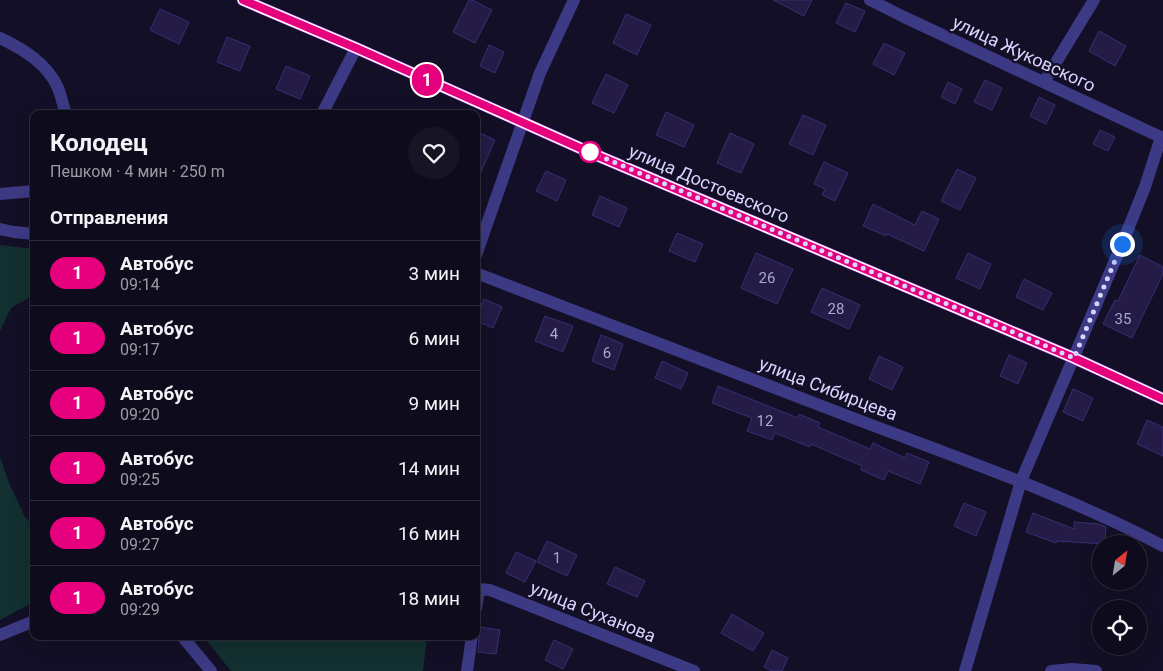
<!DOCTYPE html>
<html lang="ru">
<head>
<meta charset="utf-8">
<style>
  body { margin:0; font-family:Roboto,sans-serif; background:#171425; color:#f1f3f6; height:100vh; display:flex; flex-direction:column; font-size:19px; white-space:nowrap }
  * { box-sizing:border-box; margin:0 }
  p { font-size:16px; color:#9b9ba3 }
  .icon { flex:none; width:28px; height:28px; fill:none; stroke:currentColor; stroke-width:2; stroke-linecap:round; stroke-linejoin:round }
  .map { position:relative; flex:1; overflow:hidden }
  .drawer { position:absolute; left:30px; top:110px; width:450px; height:530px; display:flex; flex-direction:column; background:#0e0b1c; border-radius:10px; box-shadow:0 5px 20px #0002,0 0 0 1px #2e2b3b }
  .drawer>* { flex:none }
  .badge { padding:0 10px; border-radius:16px; font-size:18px; line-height:32px }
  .needle { width:32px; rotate:30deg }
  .tools { position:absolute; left:1092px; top:535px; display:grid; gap:10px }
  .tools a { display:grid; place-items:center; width:55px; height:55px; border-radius:50%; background:#0e0b1c; box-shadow:0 5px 20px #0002,0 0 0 1px #2e2b3b; font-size:25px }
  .you { position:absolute; width:25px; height:25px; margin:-12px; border:4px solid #fff; border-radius:50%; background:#1a73e8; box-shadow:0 0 0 8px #1a73e833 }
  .map>.badge { position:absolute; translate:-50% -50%; box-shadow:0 0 0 2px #fff }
  h2 { padding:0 20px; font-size:19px; line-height:45px }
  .round { display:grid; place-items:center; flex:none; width:52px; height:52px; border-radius:26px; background:#171425 }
  .summary { display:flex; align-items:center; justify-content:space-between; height:85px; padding:0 20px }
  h1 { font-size:24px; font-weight:700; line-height:38px }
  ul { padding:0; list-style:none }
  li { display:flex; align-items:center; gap:15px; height:65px; padding:0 20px; border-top:1px solid #2e2b3b }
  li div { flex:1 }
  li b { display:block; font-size:19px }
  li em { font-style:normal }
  li .badge { min-width:55px; font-weight:700; text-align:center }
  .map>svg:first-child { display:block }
  .green { fill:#12302f }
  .building { fill:#241b47; stroke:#3b2d73 }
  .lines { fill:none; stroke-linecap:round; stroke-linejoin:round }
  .minor { stroke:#3d3a85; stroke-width:12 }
  .major { stroke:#c25bff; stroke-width:12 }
  .line-casing { stroke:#fff; stroke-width:11 }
  .line { stroke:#e6007e; stroke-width:8 }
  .walk { stroke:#d9d4ff; stroke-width:5; stroke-dasharray:0 9 }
  .stop-dot { fill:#fff; stroke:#e6007e; stroke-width:2.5 }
  .labels { text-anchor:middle; stroke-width:5; stroke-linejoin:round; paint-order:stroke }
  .number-label { font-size:15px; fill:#aca6d1 }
  .street-label { font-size:18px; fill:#d9d4ff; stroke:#130f26 }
</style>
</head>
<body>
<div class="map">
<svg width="1163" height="671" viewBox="0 0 1163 671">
  <rect width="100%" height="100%" fill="#130f26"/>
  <g class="green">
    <polygon points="0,245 34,249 34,295 11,308 0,331"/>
    <polygon points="0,457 9,483 25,517 34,528 34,602 0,620"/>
    <polygon points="203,636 427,636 427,638 423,671 231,671"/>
  </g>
  <g class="building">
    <polygon points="469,0 472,0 492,10 475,43 453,32"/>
    <polygon points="773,0 812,0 804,16"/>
    <polygon points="846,3 865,11 855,32 836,23"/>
    <polygon points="160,9 189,22 179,44 150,30"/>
    <polygon points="626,14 651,25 637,55 613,43"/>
    <polygon points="1099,31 1126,46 1115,66 1089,51"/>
    <polygon points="227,37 250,46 240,71 217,62"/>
    <polygon points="884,43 905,53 894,75 873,64"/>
    <polygon points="489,45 504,52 495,73 480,66"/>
    <polygon points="286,66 310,76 300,99 276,89"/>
    <polygon points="606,74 628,85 614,113 592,103"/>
    <polygon points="985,80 1002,88 992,110 974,102"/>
    <polygon points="948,82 962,89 955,104 941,97"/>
    <polygon points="1039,97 1055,105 1046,124 1030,116"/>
    <polygon points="666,112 694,125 684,147 656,135"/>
    <polygon points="803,115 826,125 813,155 789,144"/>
    <polygon points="1100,130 1115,137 1108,151 1093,144"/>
    <polygon points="476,131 495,140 476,183"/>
    <polygon points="730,133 754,144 741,173 717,163"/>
    <polygon points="824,162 848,173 835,201 822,195 825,189 814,184"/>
    <polygon points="957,169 976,178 960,210 941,201"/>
    <polygon points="546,171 566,180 557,201 536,191"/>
    <polygon points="600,196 627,208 619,227 592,215"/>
    <polygon points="873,204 915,225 922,211 939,219 924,251 887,234 886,236 863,226"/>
    <polygon points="677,233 703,244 695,262 669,251"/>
    <polygon points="756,253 793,269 777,304 741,288"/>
    <polygon points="968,253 991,264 980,289 956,278"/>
    <polygon points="1140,255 1163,267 1163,274 1132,338 1103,324 1115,300 1118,301"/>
    <polygon points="1024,279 1052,293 1043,310 1016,297"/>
    <polygon points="822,288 860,305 849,329 811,312"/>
    <polygon points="484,299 502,307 493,328 476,321 476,318"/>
    <polygon points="545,316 573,326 563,352 535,341"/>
    <polygon points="601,335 623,344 614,370 592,361"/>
    <polygon points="1009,355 1027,363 1018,384 1000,376"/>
    <polygon points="879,356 903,367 892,390 869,379"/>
    <polygon points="662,361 688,373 681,389 655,378"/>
    <polygon points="718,386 798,418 799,414 820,423 818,427 870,449 873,443 905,458 907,453 929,462 920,484 888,471 884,480 861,470 862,466 811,444 810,447 775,433 772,440 747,431 752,418 712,403"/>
    <polygon points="1073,389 1093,398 1083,421 1063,412"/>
    <polygon points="1147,420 1163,427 1163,456 1137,444"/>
    <polygon points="964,503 986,512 976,536 954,526"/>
    <polygon points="1033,513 1074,529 1074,522 1099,524 1106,527 1105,544 1057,541 1056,543 1026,532"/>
    <polygon points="547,541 577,555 567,576 537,562"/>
    <polygon points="516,552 536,561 525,582 506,573"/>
    <polygon points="615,567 645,581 637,597 607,584"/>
    <polygon points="732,614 764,633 753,651 721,633"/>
    <polygon points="480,627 500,630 496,654 478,652"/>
    <polygon points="554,640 573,649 563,669 545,660"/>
    <polygon points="772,650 788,658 782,671 772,671 764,667"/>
  </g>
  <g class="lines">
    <g class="minor">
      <polyline points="870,0 904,17 1163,138"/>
      <path d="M0,38C23,49 47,63 58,88C61,96 63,105 66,114"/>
      <polyline points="1044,82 1094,0"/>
      <polyline points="322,114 356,48"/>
      <polyline points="0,194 34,191"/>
      <polyline points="0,229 14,232 34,234"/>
      <polyline points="476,255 540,73 574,0"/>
      <path d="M476,273C602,321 727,370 853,418C958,458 1064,494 1163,546"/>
      <polyline points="476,587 479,589 476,608"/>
      <polyline points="479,589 490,590 694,671"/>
      <polyline points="0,635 34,621"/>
      <polyline points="182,636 211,671"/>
      <polyline points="467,671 472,636"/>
      <polyline points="965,671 1021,481 1122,244 1145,187 1161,137"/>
      <polyline points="1051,671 1072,669 1096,671"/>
    </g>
    <polyline class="major" points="243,0 356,48 589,152 1074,358 1163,399"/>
  </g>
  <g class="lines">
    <g class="line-casing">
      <polyline id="line" points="243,0 356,48 589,152 1074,358 1163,399"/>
    </g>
    <use href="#line" class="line"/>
    <polyline class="walk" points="590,152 1074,358 1122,244"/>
  </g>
  <circle class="stop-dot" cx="590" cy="152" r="10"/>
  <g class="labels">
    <g class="number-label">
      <text x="767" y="283">26</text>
      <text x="836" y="314">28</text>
      <text x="1123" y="324">35</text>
      <text x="554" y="339">4</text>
      <text x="607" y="358">6</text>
      <text x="765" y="426">12</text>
      <text x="557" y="563">1</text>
    </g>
    <g class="street-label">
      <text transform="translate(1024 54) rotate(25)" y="6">улица Жуковского</text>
      <text transform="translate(709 184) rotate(23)" y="6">улица Достоевского</text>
      <text transform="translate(828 389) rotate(21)" y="6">улица Сибирцева</text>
      <text transform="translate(593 612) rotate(22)" y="6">улица Суханова</text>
    </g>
  </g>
</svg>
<div class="tools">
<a><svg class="needle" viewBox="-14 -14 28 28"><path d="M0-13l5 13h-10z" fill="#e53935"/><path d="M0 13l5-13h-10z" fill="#9b9ba3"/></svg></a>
<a><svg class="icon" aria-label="locate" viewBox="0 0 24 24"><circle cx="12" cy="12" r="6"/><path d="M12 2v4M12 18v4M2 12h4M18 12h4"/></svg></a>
</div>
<div class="you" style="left:1122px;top:244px"></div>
<b class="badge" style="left:427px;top:80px;background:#e6007e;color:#fff">1</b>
<section class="drawer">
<div class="summary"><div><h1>Колодец</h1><p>Пешком · 4 мин · 250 m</p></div><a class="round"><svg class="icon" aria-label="heart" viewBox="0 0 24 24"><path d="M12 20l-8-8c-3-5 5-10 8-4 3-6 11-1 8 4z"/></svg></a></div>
<h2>Отправления</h2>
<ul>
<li><span class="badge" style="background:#e6007e;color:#fff">1</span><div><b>Автобус</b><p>09:14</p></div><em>3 мин</em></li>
<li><span class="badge" style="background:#e6007e;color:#fff">1</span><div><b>Автобус</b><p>09:17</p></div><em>6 мин</em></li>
<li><span class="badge" style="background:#e6007e;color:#fff">1</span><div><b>Автобус</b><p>09:20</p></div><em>9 мин</em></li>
<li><span class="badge" style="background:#e6007e;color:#fff">1</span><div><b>Автобус</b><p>09:25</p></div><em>14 мин</em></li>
<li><span class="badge" style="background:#e6007e;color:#fff">1</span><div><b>Автобус</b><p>09:27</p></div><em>16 мин</em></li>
<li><span class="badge" style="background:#e6007e;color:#fff">1</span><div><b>Автобус</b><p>09:29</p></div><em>18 мин</em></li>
</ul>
</section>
</div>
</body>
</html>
